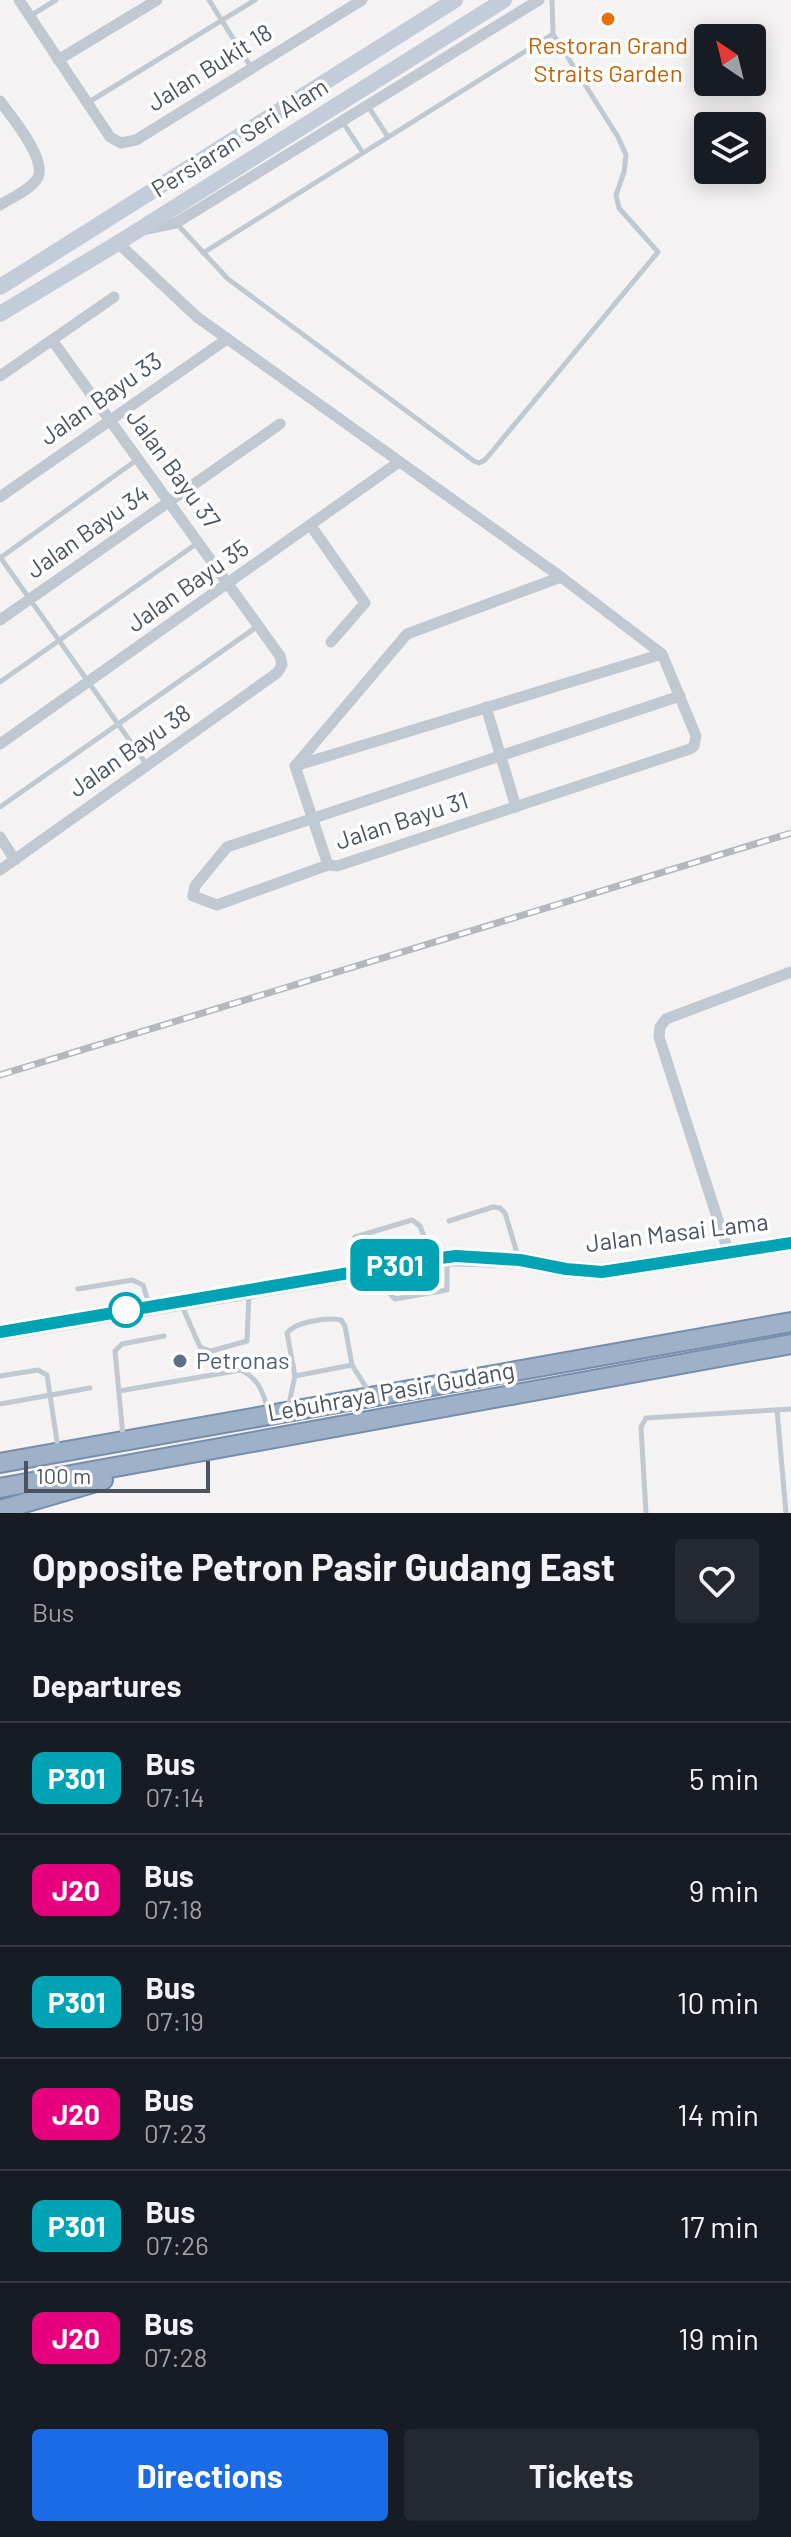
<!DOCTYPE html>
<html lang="en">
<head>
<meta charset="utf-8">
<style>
  body { margin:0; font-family:Barlow,sans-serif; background:#242831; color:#f1f3f6; height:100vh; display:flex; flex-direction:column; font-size:30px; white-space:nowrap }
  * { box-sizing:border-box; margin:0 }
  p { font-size:26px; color:#9ea1a6 }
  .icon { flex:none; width:44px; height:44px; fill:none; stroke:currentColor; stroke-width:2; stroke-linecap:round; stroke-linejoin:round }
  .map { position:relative; height:1513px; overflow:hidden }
  .drawer { display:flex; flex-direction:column; background:#171b24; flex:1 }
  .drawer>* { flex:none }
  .badge { padding:0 16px; border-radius:12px; font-size:28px; line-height:52px }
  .needle { width:52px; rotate:325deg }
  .buttons { position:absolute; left:694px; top:24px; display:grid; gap:16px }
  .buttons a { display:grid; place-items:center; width:72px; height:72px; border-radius:8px; background:#171b24; box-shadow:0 4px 20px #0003; font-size:40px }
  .scale { position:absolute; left:24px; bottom:20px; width:186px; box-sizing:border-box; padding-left:8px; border:4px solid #4a5460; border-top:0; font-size:22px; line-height:28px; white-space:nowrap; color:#4a5460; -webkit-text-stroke:6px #fff; paint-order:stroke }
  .map>.badge { position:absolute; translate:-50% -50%; box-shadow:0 0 0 4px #fff }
  h2 { padding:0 32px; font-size:30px; line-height:72px }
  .round { display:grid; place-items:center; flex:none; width:84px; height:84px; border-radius:8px; background:#242831 }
  .summary { display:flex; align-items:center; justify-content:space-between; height:136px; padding:0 32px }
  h1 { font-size:38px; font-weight:700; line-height:60px }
  .button { display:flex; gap:16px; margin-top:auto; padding:16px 32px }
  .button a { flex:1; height:92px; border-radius:8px; background:#1b6be6; color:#fff; font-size:32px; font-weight:700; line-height:92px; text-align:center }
  .button a+a { background:#242831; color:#f1f3f6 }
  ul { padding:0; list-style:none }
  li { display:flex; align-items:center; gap:24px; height:112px; padding:0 32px; border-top:2px solid #363941 }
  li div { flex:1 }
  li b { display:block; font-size:30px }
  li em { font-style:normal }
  li .badge { min-width:88px; font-weight:700; text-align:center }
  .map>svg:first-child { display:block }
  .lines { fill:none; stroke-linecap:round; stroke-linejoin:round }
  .trunk-casing { stroke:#768dac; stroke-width:22 }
  .service { stroke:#c0c9d1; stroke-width:5 }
  .minor { stroke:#c0c9d1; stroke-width:11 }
  .secondary { stroke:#c3ccd8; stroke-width:16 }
  .primary { stroke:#b2c0d0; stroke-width:18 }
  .trunk { stroke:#9eb1c8; stroke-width:18 }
  .rail-casing { stroke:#b4b7bc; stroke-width:7 }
  .rail { stroke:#fff; stroke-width:4; stroke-dasharray:12; stroke-linecap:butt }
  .line-casing { stroke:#fff; stroke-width:18 }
  .line { stroke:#00a3b4; stroke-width:12 }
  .food-dot { fill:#e8710a; stroke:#fff; stroke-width:3 }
  .stop-dot { fill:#fff; stroke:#00a3b4; stroke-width:4 }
  .service-dot { fill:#5c6f8a; stroke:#fff; stroke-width:3 }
  .labels { text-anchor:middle; stroke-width:7; stroke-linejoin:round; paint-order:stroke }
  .food-label { font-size:24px; fill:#c56008; stroke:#fff }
  .street-label { font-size:24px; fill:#4a5460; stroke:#fff }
  .service-label { font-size:24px; fill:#4e5e75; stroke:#fff; text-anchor:start }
</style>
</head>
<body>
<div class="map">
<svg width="791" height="1513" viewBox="0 0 791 1513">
  <rect width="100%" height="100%" fill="#f4f2f2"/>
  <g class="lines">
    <g class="trunk-casing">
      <g id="trunk">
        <polyline points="0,1463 791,1322"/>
        <polyline points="0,1488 791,1344"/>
        <polyline points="0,1510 103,1480"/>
      </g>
    </g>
    <g class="service">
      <polyline points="209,0 251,67"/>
      <polyline points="30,16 56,0"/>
      <polyline points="89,102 255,0"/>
      <polyline points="368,106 388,137"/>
      <polyline points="342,121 363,153"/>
      <polyline points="176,223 228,279 474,461 479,463 485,460 658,252 619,208 616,195 624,172 626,155 618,137 553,34 552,0"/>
      <polyline points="203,253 553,34"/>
      <polyline points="0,557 147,765"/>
      <polyline points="0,558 138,459"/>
      <polyline points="0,682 199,542"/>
      <polyline points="0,807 258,626"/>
      <polyline points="449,1221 493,1207 500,1208 505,1213 518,1256"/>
      <polyline points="355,1237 412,1220 420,1226 431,1254"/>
      <polyline points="372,1275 395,1299 447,1290 447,1262"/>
      <polyline points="78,1289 132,1280 143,1285 148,1301"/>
      <polyline points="182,1306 200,1347 211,1351 247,1341 249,1294"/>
      <polyline points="0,1376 38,1370 47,1375 58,1448"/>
      <polyline points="295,1376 352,1365"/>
      <path d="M119,1391L241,1370C259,1379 262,1391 268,1409"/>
      <polyline points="0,1404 90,1388"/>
      <path d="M288,1408L295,1376L287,1333C295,1322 327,1317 341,1320L345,1326L352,1365L369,1392"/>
      <polyline points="777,1410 786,1513"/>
      <polyline points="123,1436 115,1351 122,1344 164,1336"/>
      <polyline points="646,1513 641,1427 646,1418 791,1409"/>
    </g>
    <g class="minor">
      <polyline points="19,0 110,137 121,143 136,140 362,0"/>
      <polyline points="58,60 157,0"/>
      <path d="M0,101C11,116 49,161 37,179C30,190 11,198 0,205"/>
      <polyline points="147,229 176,223 539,0"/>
      <polyline points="118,243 197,317 561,577 662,654 696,736 694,746 690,749 337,866 328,865 295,766 407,634 561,577"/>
      <polyline points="0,376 114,297"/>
      <polyline points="0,497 227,339"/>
      <polyline points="311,526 365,603 331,642"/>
      <polyline points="0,620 280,424"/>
      <polyline points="486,707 516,807"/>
      <polyline points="0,744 399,462"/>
      <polyline points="295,766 662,654"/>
      <polyline points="0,837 15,860"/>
      <polyline points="328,865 217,905 193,896 195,886 227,847 680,696"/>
      <polyline points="0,870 277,673 282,665 280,656 52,340"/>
      <polyline points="728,1251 659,1037 660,1027 666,1019 791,972"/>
    </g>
    <g class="secondary">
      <polyline points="0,287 455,0"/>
      <polyline points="0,314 118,243 504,0"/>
    </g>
    <polyline class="primary" points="0,1332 447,1257 520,1260 566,1269 602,1272 791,1243"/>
    <use href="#trunk" class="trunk"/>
    <g class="rail-casing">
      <polyline id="rail" points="0,1075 791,833"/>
    </g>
    <use href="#rail" class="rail"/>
  </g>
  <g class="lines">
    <g class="line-casing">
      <polyline id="line" points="0,1332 432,1259 456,1256 520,1260 566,1269 602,1272 791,1243"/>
    </g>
    <use href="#line" class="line"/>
  </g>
  <circle class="food-dot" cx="608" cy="19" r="8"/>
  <circle class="stop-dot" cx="126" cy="1310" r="16"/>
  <circle class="service-dot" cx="180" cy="1361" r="8"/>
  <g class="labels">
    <g class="food-label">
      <text x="608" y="54">Restoran Grand<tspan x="608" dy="28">Straits Garden</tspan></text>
    </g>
    <g class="street-label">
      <text transform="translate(210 68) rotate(-32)" y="8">Jalan Bukit 18</text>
      <text transform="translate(240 138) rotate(-32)" y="8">Persiaran Seri Alam</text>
      <text transform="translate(101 399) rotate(-35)" y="8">Jalan Bayu 33</text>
      <text transform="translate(173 469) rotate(54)" y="8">Jalan Bayu 37</text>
      <text transform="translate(88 532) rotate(-35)" y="8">Jalan Bayu 34</text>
      <text transform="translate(188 586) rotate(-35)" y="8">Jalan Bayu 35</text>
      <text transform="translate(130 751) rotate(-35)" y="8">Jalan Bayu 38</text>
      <text transform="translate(402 821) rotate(-18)" y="8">Jalan Bayu 31</text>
      <text transform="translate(677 1233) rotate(-7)" y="8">Jalan Masai Lama</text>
      <text transform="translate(391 1392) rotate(-10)" y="8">Lebuhraya Pasir Gudang</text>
    </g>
    <g class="service-label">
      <text x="196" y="1369">Petronas</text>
    </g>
  </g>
</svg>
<div class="buttons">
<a><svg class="needle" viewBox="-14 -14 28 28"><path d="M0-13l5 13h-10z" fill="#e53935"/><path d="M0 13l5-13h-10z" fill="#9ea1a6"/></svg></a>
<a><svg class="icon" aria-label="layers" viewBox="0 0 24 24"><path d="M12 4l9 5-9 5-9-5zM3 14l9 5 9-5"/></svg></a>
</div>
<div class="scale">100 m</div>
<b class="badge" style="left:395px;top:1265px;background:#00a3b4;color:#fff">P301</b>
</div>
<section class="drawer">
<div class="summary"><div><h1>Opposite Petron Pasir Gudang East</h1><p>Bus</p></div><a class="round"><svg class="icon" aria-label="heart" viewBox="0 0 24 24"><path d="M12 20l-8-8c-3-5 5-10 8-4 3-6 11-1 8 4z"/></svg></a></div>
<h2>Departures</h2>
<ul>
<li><span class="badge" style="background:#00a3b4;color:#fff">P301</span><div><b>Bus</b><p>07:14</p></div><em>5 min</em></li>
<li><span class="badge" style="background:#e6007e;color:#fff">J20</span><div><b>Bus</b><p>07:18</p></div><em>9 min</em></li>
<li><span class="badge" style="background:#00a3b4;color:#fff">P301</span><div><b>Bus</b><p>07:19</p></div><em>10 min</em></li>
<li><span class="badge" style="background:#e6007e;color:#fff">J20</span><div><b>Bus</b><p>07:23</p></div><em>14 min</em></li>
<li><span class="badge" style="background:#00a3b4;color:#fff">P301</span><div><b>Bus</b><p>07:26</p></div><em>17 min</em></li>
<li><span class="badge" style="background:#e6007e;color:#fff">J20</span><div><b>Bus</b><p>07:28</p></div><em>19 min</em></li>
</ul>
<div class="button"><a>Directions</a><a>Tickets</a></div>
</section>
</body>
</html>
